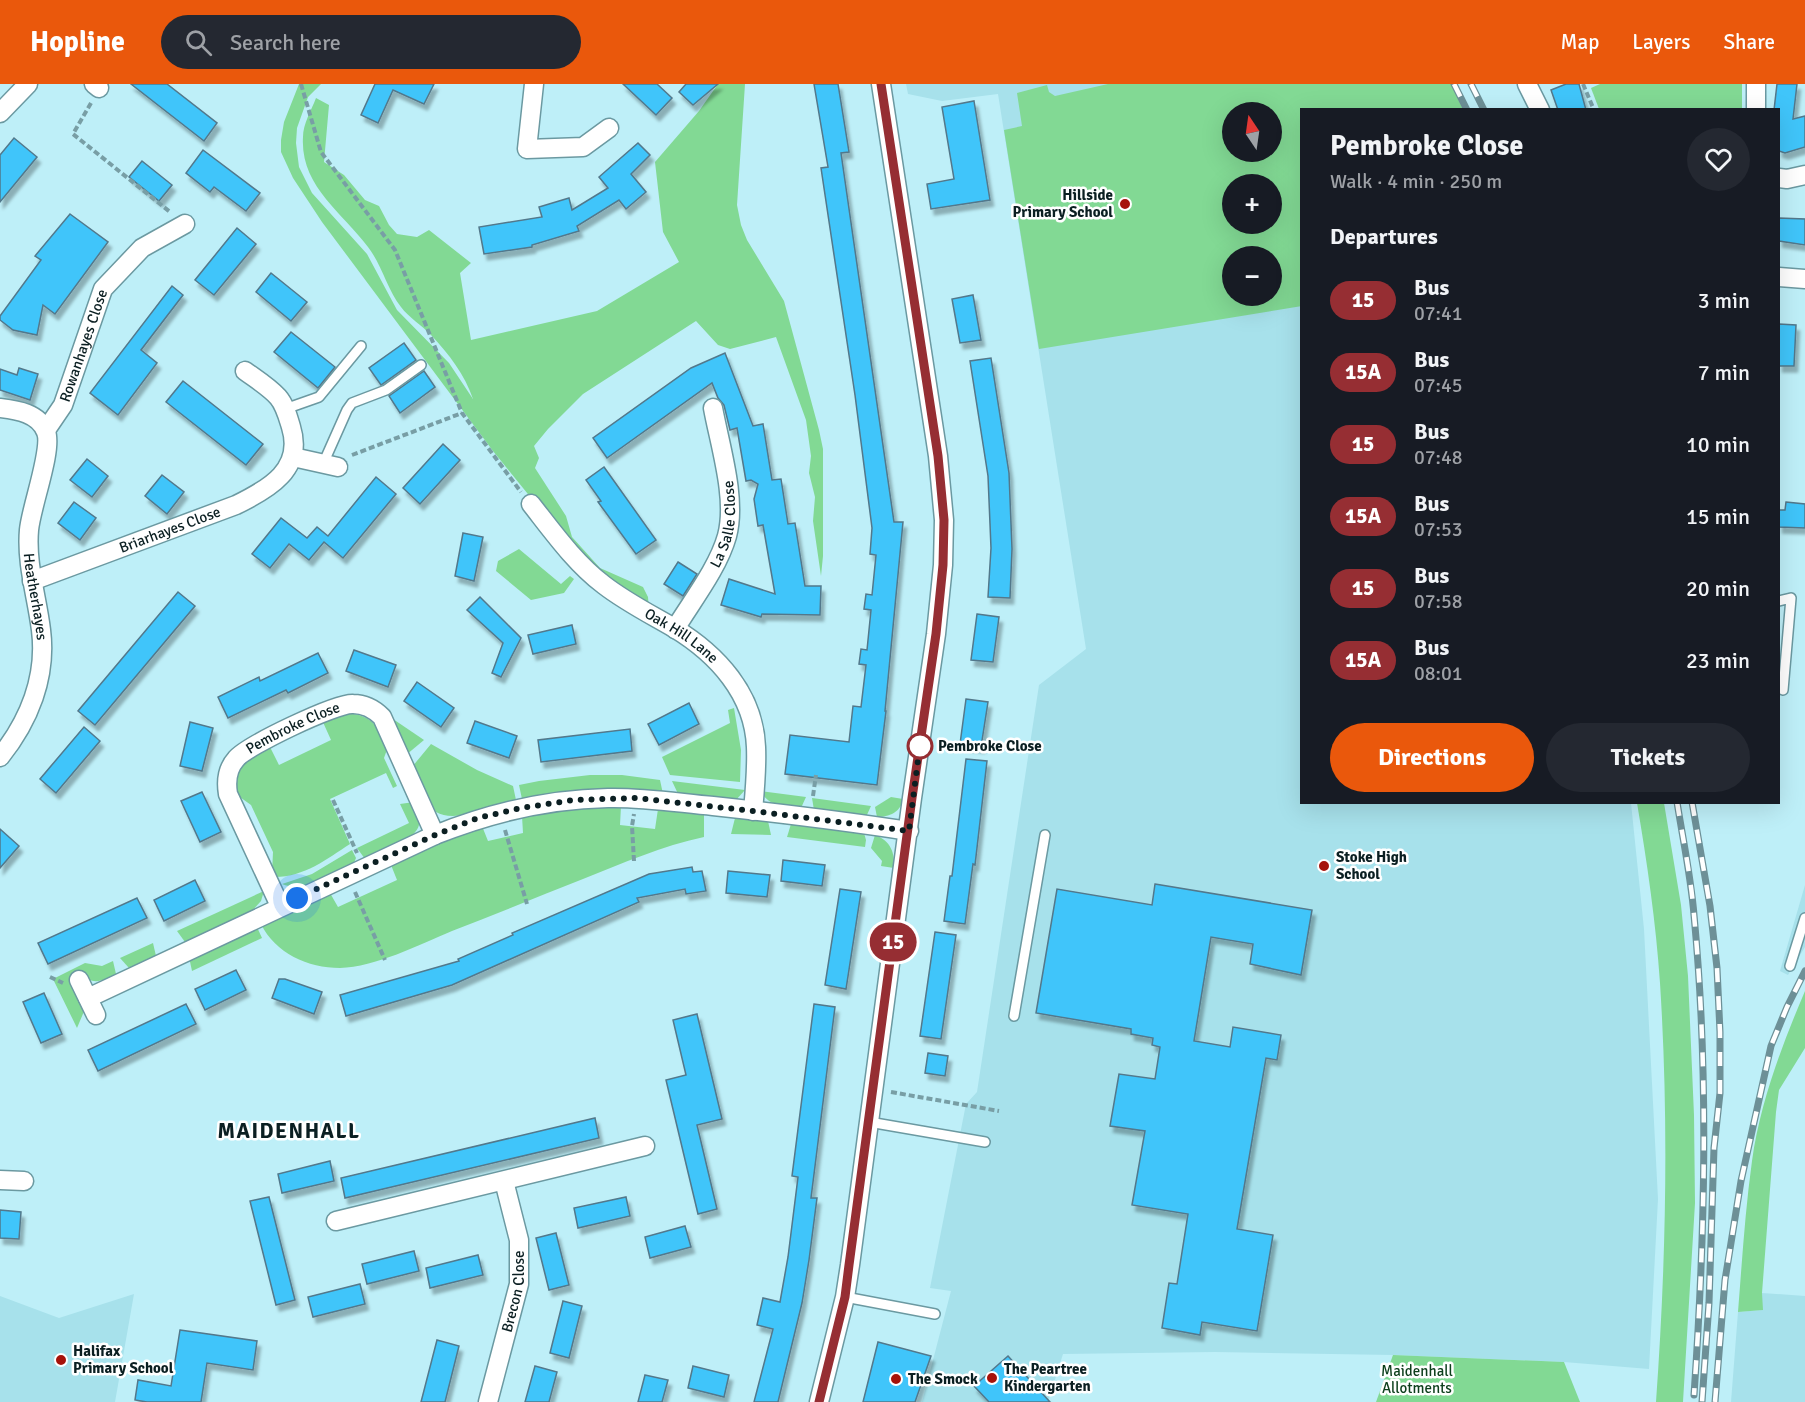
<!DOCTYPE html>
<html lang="en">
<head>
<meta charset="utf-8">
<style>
  body { margin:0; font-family:Signika,sans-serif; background:#242831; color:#f1f3f6; height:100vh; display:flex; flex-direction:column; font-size:22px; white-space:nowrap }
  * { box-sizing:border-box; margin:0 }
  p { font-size:20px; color:#9ea1a6 }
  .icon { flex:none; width:33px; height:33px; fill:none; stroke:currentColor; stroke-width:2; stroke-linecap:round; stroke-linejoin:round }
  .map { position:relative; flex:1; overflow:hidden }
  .sheet { position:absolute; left:1300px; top:24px; width:480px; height:696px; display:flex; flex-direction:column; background:#171b24; border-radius:0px; box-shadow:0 6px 24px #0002 }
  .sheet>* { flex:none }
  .badge { padding:0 12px; border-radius:20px; font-size:21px; line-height:39px }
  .needle { width:39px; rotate:347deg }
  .tools { position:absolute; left:1222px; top:18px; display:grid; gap:12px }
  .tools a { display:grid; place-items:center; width:60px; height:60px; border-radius:50%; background:#171b24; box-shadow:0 6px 24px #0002; font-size:30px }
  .you { position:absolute; width:30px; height:30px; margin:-15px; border:4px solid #fff; border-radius:50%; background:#1a73e8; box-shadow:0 0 0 9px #1a73e833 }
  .map>.badge { position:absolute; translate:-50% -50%; box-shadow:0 0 0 3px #fff }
  h2 { padding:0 30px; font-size:22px; line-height:54px }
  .round { display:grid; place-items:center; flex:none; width:63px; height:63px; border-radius:32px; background:#242831 }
  .headline { display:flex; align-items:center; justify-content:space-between; height:102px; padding:0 30px }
  h1 { font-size:28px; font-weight:700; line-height:45px }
  .action { display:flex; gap:12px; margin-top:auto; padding:12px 30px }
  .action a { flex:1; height:69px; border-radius:36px; background:#ea580c; color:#fff; font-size:24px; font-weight:700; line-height:69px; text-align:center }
  .action a+a { background:#242831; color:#f1f3f6 }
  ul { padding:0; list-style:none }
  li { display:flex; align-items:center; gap:18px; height:72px; padding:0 30px }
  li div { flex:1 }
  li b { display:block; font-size:22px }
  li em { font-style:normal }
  li .badge { min-width:66px; font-weight:700; text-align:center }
  header { display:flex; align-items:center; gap:36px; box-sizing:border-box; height:84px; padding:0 30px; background:#ea580c; color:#fff }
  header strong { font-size:28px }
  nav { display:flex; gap:33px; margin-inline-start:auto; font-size:21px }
  .search { width:420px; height:54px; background:#242831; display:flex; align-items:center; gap:15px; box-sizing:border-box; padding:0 21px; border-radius:33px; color:#9ea1a6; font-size:22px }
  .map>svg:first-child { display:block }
  .built { fill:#a7e1eb; fill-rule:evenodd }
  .green { fill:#82d994; fill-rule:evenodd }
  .building { fill:#3fc5fa; stroke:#52788b; stroke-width:1.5; filter:url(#shadow) }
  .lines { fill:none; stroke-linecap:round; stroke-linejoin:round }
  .service-casing { stroke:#6b99a1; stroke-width:12 }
  .minor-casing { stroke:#6b99a1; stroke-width:21 }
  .path { stroke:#789ea5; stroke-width:4; stroke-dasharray:6 3; stroke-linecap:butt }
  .service { stroke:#fff; stroke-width:9 }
  .minor { stroke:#fff; stroke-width:18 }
  .rail-casing { stroke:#6d9097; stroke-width:7 }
  .rail { stroke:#fff; stroke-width:4.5; stroke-dasharray:14; stroke-linecap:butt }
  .line-casing { stroke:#fff; stroke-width:14 }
  .line { stroke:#962e33; stroke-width:9 }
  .walk { stroke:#0b1f22; stroke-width:6; stroke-dasharray:0 10.8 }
  .poi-dot { fill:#a6120a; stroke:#fff; stroke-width:2 }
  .stop-dot { fill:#fff; stroke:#962e33; stroke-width:3 }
  .labels { text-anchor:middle; stroke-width:5; stroke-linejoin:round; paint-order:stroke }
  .poi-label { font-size:15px; font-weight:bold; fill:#0b1f22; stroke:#fff; text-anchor:start }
  .street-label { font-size:15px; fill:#0b1f22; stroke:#fff }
  .stop-label { font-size:15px; font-weight:bold; fill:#0b1f22; stroke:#fff; text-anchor:start }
  .park-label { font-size:15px; fill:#0d3f1c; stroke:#fff }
  .district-label { font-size:21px; font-weight:bold; letter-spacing:1.5px; fill:#0b1f22; stroke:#fff }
</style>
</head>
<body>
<header>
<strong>Hopline</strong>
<div class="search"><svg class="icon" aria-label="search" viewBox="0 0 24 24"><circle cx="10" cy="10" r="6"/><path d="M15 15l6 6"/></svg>Search here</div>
<nav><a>Map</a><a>Layers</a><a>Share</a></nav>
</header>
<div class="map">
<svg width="1805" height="1318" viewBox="0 0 1805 1318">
  <defs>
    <filter id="shadow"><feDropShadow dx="3.5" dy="6" stdDeviation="1.5" flood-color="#0004"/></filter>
  </defs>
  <rect width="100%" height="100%" fill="#beeff8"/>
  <g class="built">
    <path d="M906,0H1392L1302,26V718L1631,719L1644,845L1658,1115L1649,1285L1564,1278L1393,1271L1215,1268L1063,1270L1048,1318H922L951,1207L930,1204L966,1020L977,1008L1039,601L1086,565L998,10L942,17L908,10ZM1233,28H1272V68H1233ZM1233,100H1272V140H1233ZM1233,172H1272V212H1233Z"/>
    <polygon points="1805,801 1805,863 1788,891 1780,887"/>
    <polygon points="1762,1209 1805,1212 1805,1318 1731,1318 1738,1228 1762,1226"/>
    <polygon points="134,1210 115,1318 0,1318 0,1212 59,1234"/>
  </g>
  <g class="green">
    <path d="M299,0H321L308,13L297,44L296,59L299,83L312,109L367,170L397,226L449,279L473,315C465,291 449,270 431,251C422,241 409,234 401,223C387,205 382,181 368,163C342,128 300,102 303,53C303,40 311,27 316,14L329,21L324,78L344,91L365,116L379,122L389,141L397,150L417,153L429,146L471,179L460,189L471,256L597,227L679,178L663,148L655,78L699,27L718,0H745L737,121L741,141L747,156L784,217L819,346L823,365V472L821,492L813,437L815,413L809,389L811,372L806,336L776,253L730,265L718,261L696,237L583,310L548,345L534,362L539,374L535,384L566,432L572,453L600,484L643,503L648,513L649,526L579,473L493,367L322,138L293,94L281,68V56L284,38Z"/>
    <path d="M1108,0H1451L1463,25L1302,26V222L1039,265L1004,46L1022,42L1017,9L1047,1L1049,8L1055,12ZM1233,28H1272V68H1233ZM1233,100H1272V140H1233ZM1233,172H1272V212H1233Z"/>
    <polygon points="1600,0 1742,0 1742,25 1599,25 1591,4"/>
    <polygon points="519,465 561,500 570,492 574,495 564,509 531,516 496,487 498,477"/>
    <polygon points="734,624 741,666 740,698 670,691 662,673 730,639 728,626"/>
    <path d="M343,629C370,630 375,639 389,660L384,674L397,702L393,704L386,689L330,715L350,760C327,775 304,793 275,793L272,789L273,768L251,721L237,711C232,682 249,676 269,661L279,681L331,656L322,636Z"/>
    <polygon points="393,635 424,656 406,671 392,638"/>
    <path d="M431,660L477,686L513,702L516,716C495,721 456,740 436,728L412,683Z"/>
    <polygon points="590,691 622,691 660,696 663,710 545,711 522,715 519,701 539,697"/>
    <polygon points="672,697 745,706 736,716 679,712"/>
    <path d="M761,707L806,713L801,724C785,722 768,723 761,707Z"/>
    <path d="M891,713L903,715C901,728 889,733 877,733L875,723Z"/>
    <polygon points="812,714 871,722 866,733 814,726"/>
    <path d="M414,718C417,725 421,732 419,741C416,756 379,769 365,775L357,764L409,739L400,720Z"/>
    <path d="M1637,719H1664L1681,821L1688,892L1694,1031L1695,1119L1683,1318H1656C1666,1179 1669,1039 1660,899C1656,839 1647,778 1637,719Z"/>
    <path d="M621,722L620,741L655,745L658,725L704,729V753C662,762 623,779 583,795C540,812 496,830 452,847C419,861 375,883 340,884C308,884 275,869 261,840L330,809L338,823L397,796L391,781L449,753L482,742L488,757L523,749L522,732L557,725Z"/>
    <polygon points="735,734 768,737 771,751 731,750"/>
    <polygon points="791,740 864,749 866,756 865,763 787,753"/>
    <path d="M875,751C891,757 895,769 894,784L881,782L882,777L871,764Z"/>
    <path d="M352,766L356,774L353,781C332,790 305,810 282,800L312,790Z"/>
    <polygon points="264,807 261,817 251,828 185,858 177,847"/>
    <polygon points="256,841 262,854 192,887 189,873"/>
    <polygon points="153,859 156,872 129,884 120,874"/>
    <path d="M113,877L116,890C103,897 90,903 82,887L70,893L85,925L77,944L53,895L85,879L102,882Z"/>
    <path d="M1805,907V964L1779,1006L1776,1028L1762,1209L1763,1226L1738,1228C1742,1178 1745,1127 1752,1077C1760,1019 1782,961 1805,907Z"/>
    <polygon points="1393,1271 1564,1278 1580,1318 1376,1318"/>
  </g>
  <g class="building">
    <polygon points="131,0 167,0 217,39 204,57"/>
    <polygon points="375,0 434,0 424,20 393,6 378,39 361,31"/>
    <polygon points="623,0 657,0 672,14 656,31"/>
    <polygon points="686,0 718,0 693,21 679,8"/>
    <polygon points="814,0 838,0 849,68 841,69 894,438 903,438 885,627 886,627 877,701 785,690 790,651 849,658 853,622 861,623 866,581 859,580 861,565 867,566 871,526 864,525 866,510 872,511 876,471 870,470 872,444 855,311 821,84 828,83"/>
    <polygon points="1566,0 1579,0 1586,26 1558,26 1551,6"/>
    <polygon points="1777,0 1797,0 1793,35 1805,32 1805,63 1785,69 1779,67 1779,26 1774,26"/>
    <polygon points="974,17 990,116 931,125 927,100 954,95 942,23"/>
    <polygon points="14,54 37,73 0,118 0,71"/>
    <polygon points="638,59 650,71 631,90 646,108 626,125 619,116 577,142 579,147 532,161 532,163 484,170 479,143 542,133 539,123 569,114 572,126 608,104 599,93"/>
    <polygon points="203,66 260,109 246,127 214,103 210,108 186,89"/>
    <polygon points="142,77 172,101 159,117 129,93"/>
    <polygon points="70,130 108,158 55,230 43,221 37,251 13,246 0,236 0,232 41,176 35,172"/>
    <polygon points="1779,134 1805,135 1805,161 1779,157"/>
    <polygon points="237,144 256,160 214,211 195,196"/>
    <polygon points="271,189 307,218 291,237 256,208"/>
    <polygon points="172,202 183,211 141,266 157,279 118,331 90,309"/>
    <polygon points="973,211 981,256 960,259 952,215"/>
    <polygon points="1779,240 1796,241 1794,282 1779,282"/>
    <polygon points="291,248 335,283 318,304 274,268"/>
    <polygon points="404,259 416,276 381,301 369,284"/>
    <polygon points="725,269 753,342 763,340 772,396 781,395 788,440 795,439 805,502 821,502 820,531 762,530 761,533 721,521 729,495 775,510 763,441 758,442 754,415 758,400 751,396 746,397 737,344 730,346 724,321 718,314 712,299 607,374 593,354 691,284"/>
    <polygon points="991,274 1009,389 1012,465 1010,514 988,513 991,464 988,392 970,277"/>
    <polygon points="19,284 38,290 30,316 0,306 0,285 17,291"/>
    <polygon points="424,287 435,303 400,329 389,312"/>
    <polygon points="183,297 263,360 246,381 166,318"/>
    <polygon points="443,360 460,376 420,420 403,404"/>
    <polygon points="87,375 108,392 92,413 70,396"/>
    <polygon points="604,383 656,456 636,470 598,418 601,417 586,396"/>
    <polygon points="162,391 184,408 167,430 145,412"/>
    <polygon points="376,393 396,410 343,474 324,458 309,476 289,460 270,484 252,470 281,434 307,454 317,443 328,452"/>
    <polygon points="74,418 96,434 80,456 58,439"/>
    <polygon points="1786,418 1805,420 1805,444 1779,443 1779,426 1785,426"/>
    <polygon points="463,449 483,453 474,497 455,492"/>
    <polygon points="678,478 697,490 683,512 664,500"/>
    <polygon points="178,508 195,522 95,641 78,627"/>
    <polygon points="480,513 521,554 501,593 492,589 503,559 467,526"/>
    <polygon points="977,530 999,533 993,578 971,576"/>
    <polygon points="572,541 576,560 533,570 528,551"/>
    <polygon points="354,566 396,581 388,603 346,587"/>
    <polygon points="318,569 328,589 288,609 286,606 228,634 218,613 259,593 260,597"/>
    <polygon points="417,598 454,624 441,643 404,617"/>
    <polygon points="966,615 988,618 981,663 960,660"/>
    <polygon points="689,619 699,640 659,661 648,640"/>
    <polygon points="475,637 517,652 509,674 467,659"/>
    <polygon points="190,638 213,644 202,687 180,682"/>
    <polygon points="84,643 100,657 56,709 40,695"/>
    <polygon points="630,645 632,667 541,678 538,656"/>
    <polygon points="966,675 987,677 975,781 973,780 965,840 944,837 950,792 952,792"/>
    <polygon points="202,708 221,748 200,758 181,717"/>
    <polygon points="0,745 19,762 0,784"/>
    <polygon points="783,776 825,781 822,802 781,797"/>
    <polygon points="692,783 693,788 702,787 706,807 686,810 685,805 637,814 639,818 452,901 346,932 340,911 459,877 458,875 513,851 512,849 649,790"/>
    <polygon points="728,787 770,791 767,813 726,809"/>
    <polygon points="195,796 205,817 164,837 154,816"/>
    <polygon points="1155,800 1312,826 1301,891 1250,880 1253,860 1211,853 1194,957 1230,963 1233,943 1281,951 1277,976 1266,974 1237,1145 1273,1151 1257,1247 1202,1238 1200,1251 1162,1244 1169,1199 1177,1200 1188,1130 1132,1121 1145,1047 1110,1042 1119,990 1155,995 1160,963 1152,961 1153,954 1131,950 1131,945 1036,929 1057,805 1152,821"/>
    <polygon points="840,805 861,808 846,905 825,901"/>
    <polygon points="137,814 147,834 48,880 38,859"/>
    <polygon points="935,848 956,851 941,955 920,952"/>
    <polygon points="236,886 246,906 205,926 195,905"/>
    <polygon points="279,895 285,895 322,908 314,930 272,914"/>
    <polygon points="44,909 62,950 41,959 23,918"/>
    <polygon points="186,920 196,940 98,987 88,966"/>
    <polygon points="814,920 835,923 811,1114 817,1114 809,1176 802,1219 778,1318 754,1318 773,1245 757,1241 763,1214 780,1218 788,1173 798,1093 792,1092"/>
    <polygon points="697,930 722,1035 697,1041 717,1125 698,1130 666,996 686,991 673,936"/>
    <polygon points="928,969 948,972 945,992 925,989"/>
    <polygon points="595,1034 599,1054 345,1114 341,1094"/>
    <polygon points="330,1077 334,1097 282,1109 278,1090"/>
    <polygon points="269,1113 295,1216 276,1221 250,1117"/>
    <polygon points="626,1113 630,1132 578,1144 574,1124"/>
    <polygon points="0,1126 21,1128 19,1155 0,1154"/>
    <polygon points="685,1142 691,1163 650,1174 645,1153"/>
    <polygon points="556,1149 569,1201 549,1206 536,1154"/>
    <polygon points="414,1167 419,1187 367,1200 362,1180"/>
    <polygon points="478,1171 483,1191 430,1204 426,1184"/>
    <polygon points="360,1200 365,1220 313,1233 308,1213"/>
    <polygon points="563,1217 582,1222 569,1274 550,1269"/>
    <polygon points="180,1246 257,1257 253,1286 207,1279 201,1318 147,1318 135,1316 138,1296 171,1302"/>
    <polygon points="437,1256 459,1262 445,1318 421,1318"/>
    <polygon points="878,1258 931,1272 915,1318 863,1318"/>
    <polygon points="1008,1272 1050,1318 989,1318 974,1302"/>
    <polygon points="535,1282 557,1288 549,1318 525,1318"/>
    <polygon points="693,1282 729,1291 724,1313 688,1304"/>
    <polygon points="645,1291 668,1296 662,1318 638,1318"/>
  </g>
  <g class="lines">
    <g class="service-casing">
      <g id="service">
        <polyline points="285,325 319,313 361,262"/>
        <polyline points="323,380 347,326 352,319 386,306 421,281"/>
        <polyline points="1779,517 1791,514 1783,606"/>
        <polyline points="1790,882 1805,834"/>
        <polyline points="1014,932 1045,751"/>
        <polyline points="869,1038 985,1058"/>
        <polyline points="845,1213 935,1230"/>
      </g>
    </g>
    <g class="minor-casing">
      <g id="minor">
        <polyline points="94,0 99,4"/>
        <polyline points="534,0 527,65 583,63 609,44"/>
        <polyline points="1527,0 1540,26"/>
        <polyline points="1756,0 1756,26"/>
        <polyline points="0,29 28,0"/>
        <polyline points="1779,94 1787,95 1805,91"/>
        <polyline points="1779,193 1805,195"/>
        <path id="s1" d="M0,324C17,326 39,329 46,348C53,365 31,423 29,446C26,480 37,513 41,546C47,593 29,637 0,673"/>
        <path id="s2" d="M46,346L63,321L103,205L142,164L185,140"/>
        <polyline points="293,373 338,383"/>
        <path id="s3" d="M531,420C553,448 575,479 604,501C626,518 650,530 674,544C717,570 754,610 756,663C757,684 755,705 753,727"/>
        <path id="s4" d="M32,497L236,421C269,405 304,385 291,343C288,333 285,321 278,313C269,303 256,295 245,287"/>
        <path id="s5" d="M675,545C692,517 718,484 727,452C737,415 720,362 713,324"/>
        <path id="s6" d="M280,822L228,710C226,698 227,685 236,675C246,662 336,619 353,620C364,620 374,625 382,633L435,751"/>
        <polyline points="79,896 96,931"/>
        <path d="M88,914L435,751C490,729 549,715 608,714C643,713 679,719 713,722C778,729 844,737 909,747"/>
        <polyline points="0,1096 24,1097"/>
        <polyline points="336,1137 645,1062"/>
        <path id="s7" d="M488,1318L519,1200V1156L504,1097"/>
        <polyline points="819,1318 845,1213 850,1181 912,714 936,550 943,481 944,436 938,372 881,0"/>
      </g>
    </g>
    <g class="path">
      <polyline points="301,0 321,68 395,166 462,329 521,408"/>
      <polyline points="1583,0 1594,26"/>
      <polyline points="91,19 73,50 170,128"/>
      <polyline points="352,371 462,329"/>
      <polyline points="813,712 816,691"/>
      <polyline points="333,716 357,769"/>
      <polyline points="505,746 527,820"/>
      <polyline points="634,777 632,742 634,730"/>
      <polyline points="355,808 385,876"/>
      <polyline points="50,893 63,899"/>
      <polyline points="891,1008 999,1027"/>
    </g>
    <use href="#service" class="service"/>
    <use href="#minor" class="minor"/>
    <g class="rail-casing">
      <g id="rail">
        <polyline points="1454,0 1467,26"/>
        <polyline points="1471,0 1484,26"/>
        <path d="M1677,718C1683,756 1691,793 1694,831C1709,990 1705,1151 1694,1311"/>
        <polyline points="1692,718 1710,822 1717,884 1720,948 1720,1009 1714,1064 1709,1219 1702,1318"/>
        <polyline points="1715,1318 1725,1196 1741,1097 1771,962 1787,923 1805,887"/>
      </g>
    </g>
    <use href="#rail" class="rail"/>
  </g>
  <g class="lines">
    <g class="line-casing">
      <polyline id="line" points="819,1318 845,1213 849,1181 912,714 936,550 943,481 944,436 938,372 881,0"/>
    </g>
    <use href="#line" class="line"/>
    <polyline class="walk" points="297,814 435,751 478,734 521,724 574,716 636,714 753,727 909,747 920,660 920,662"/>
  </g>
  <g class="poi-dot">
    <circle cx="1125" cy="120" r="6"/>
    <circle cx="1324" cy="782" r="6"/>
    <circle cx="61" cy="1276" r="6"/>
    <circle cx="992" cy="1294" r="6"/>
    <circle cx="896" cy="1295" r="6"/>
  </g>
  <circle class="stop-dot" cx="920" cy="662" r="12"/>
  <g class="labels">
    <g class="poi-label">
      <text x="1113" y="116" text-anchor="end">Hillside<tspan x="1113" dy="17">Primary School</tspan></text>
      <text x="1336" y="778">Stoke High<tspan x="1336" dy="17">School</tspan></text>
      <text x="73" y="1272">Halifax<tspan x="73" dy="17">Primary School</tspan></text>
      <text x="1004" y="1290">The Peartree<tspan x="1004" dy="17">Kindergarten</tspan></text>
      <text x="908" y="1300">The Smock</text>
    </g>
    <g class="street-label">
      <text dy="5" stroke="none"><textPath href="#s2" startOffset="93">Rowanhayes Close</textPath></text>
      <text dy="5" stroke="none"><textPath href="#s5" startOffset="118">La Salle Close</textPath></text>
      <text dy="5" stroke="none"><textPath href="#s4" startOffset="147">Briarhayes Close</textPath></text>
      <text dy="5" stroke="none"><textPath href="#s1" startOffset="222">Heatherhayes</textPath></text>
      <text dy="5" stroke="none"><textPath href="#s3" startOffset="202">Oak Hill Lane</textPath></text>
      <text dy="5" stroke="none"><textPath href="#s6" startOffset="226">Pembroke Close</textPath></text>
      <text dy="5" stroke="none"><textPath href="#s7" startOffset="114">Brecon Close</textPath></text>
    </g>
    <g class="stop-label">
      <text x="938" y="667">Pembroke Close</text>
    </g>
    <g class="park-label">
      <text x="1417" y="1292">Maidenhall<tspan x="1417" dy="17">Allotments</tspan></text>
    </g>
    <g class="district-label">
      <text x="289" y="1054">MAIDENHALL</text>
    </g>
  </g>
</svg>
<div class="tools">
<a><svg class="needle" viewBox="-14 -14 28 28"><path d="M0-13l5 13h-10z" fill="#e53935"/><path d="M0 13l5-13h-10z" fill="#9ea1a6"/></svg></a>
<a>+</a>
<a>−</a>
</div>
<div class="you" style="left:297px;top:814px"></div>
<b class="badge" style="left:893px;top:858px;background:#962e33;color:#fff">15</b>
<section class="sheet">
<div class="headline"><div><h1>Pembroke Close</h1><p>Walk · 4 min · 250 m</p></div><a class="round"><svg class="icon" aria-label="heart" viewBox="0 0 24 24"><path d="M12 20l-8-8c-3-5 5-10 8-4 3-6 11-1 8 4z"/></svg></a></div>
<h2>Departures</h2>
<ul>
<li><span class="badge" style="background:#962e33;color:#fff">15</span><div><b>Bus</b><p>07:41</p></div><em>3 min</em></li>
<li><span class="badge" style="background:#962e33;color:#fff">15A</span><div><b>Bus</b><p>07:45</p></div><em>7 min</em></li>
<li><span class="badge" style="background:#962e33;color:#fff">15</span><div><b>Bus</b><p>07:48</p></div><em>10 min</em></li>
<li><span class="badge" style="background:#962e33;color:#fff">15A</span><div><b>Bus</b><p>07:53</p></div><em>15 min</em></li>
<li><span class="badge" style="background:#962e33;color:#fff">15</span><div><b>Bus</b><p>07:58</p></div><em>20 min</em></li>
<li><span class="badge" style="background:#962e33;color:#fff">15A</span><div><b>Bus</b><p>08:01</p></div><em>23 min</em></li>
</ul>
<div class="action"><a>Directions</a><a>Tickets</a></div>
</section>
</div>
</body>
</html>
